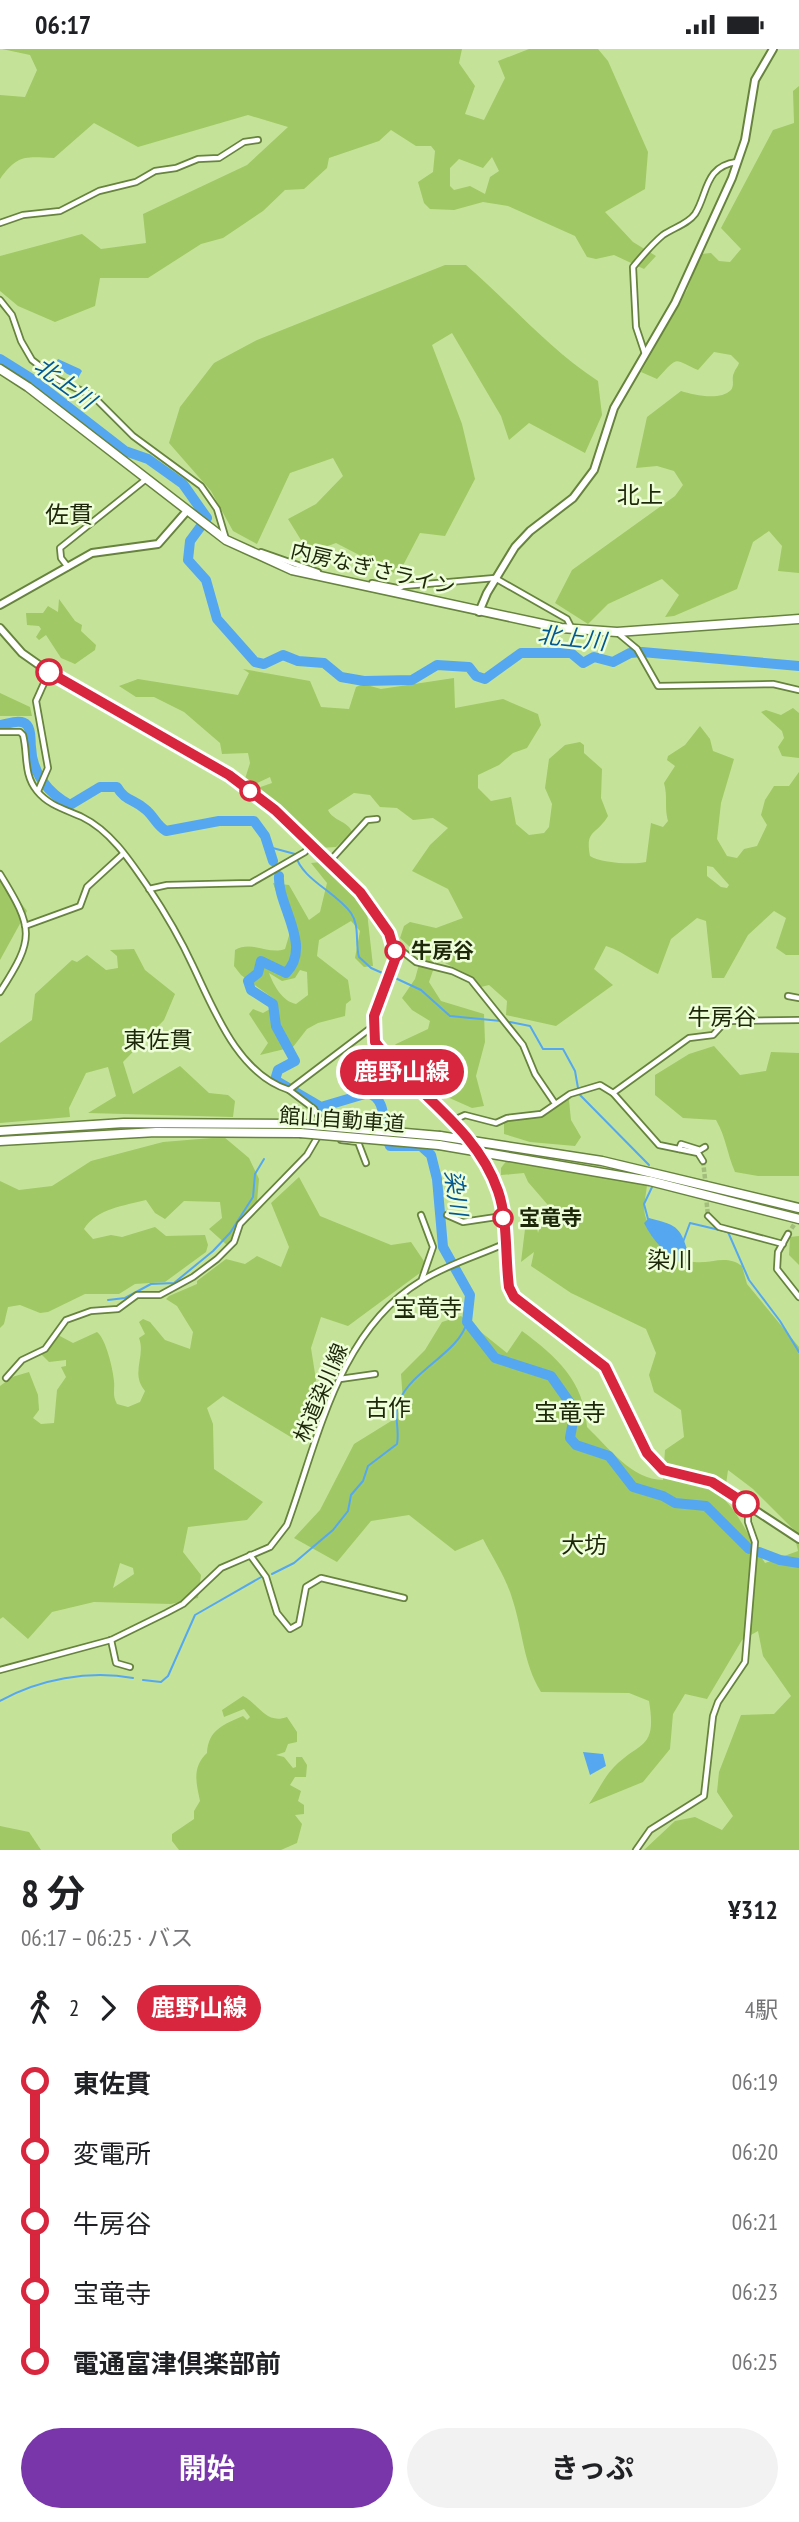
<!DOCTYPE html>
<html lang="ja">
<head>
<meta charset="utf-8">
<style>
  body { margin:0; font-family:"PT Sans Narrow","Noto Sans JP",sans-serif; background:#f2f2f2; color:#202124; height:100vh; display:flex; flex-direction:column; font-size:26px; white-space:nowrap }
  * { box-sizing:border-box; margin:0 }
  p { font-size:23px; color:#757577 }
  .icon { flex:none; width:38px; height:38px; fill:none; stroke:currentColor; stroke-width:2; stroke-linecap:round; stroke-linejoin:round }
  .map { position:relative; height:1801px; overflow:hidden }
  .details { display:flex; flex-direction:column; background:#fff; flex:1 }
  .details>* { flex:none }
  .badge { padding:0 14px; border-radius:23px; font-size:24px; line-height:46px }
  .map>.badge { position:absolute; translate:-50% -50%; box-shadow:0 0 0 4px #fff }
  .legs { display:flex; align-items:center; gap:10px; height:77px; padding:0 21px; font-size:23px }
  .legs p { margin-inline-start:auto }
  .head { display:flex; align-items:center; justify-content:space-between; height:119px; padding:0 21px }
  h1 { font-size:38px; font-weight:700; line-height:52px }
  .cta { display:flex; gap:14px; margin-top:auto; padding:14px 21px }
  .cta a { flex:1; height:80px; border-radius:42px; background:#7836aa; color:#fff; font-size:28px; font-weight:700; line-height:80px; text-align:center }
  .cta a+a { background:#f2f2f2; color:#202124 }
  ul { padding:0 21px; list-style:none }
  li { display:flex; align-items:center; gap:24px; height:70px; font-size:26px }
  li i { display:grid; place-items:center; width:10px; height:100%; margin:0 9px; background:currentColor }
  li i::after { content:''; width:18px; height:18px; margin:-9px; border:5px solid; border-radius:50%; background:#fff }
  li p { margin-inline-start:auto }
  li:first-child i { background:linear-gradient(#0000 50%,currentColor 0) }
  li:last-child i { background:linear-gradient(currentColor 50%,#0000 0) }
  .status { display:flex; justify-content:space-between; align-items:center; height:49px; padding:0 35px; background:#fff; direction:ltr }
  .status svg { height:19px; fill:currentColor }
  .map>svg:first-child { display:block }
  .green { fill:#a0c864; fill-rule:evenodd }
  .water { fill:#55a8ef }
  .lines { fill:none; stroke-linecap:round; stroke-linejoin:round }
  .stream { stroke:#55a8ef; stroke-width:2 }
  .river { stroke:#55a8ef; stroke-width:10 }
  .street-tunnel { stroke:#a3be7c; stroke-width:4.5; stroke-dasharray:4.5 2; stroke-linecap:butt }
  .secondary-tunnel { stroke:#a3be7c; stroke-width:6; stroke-dasharray:6 3; stroke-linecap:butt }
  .street-casing { stroke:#67833d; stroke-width:8 }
  .secondary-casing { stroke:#67833d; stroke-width:10 }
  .highway-casing { stroke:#67833d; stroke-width:11 }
  .street { stroke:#fff; stroke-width:4.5 }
  .secondary { stroke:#fff; stroke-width:6 }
  .highway { stroke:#fff; stroke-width:8 }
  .highway-bridge-casing { stroke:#67833d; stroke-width:11; stroke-linecap:butt }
  .highway-bridge { stroke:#fff; stroke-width:8 }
  .line-1-casing { stroke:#fff; stroke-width:16 }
  .line-1 { stroke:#d7263d; stroke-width:10 }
  .stop-1-dot { fill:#fff; stroke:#d7263d; stroke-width:3.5 }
  .labels { text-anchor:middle; stroke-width:5; stroke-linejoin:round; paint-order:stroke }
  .street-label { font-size:21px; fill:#1d280a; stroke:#eefed9 }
  .stop-label { font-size:21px; font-weight:bold; fill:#1d280a; stroke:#eefed9; text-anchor:start }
  .water-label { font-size:23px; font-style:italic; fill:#035992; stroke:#eefed9 }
  .neighbourhood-label { font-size:23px; fill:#1d280a; stroke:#eefed9 }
  .quarter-label { font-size:24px; fill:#1d280a; stroke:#eefed9 }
</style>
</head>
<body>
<div class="status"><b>06:17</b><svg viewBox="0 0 49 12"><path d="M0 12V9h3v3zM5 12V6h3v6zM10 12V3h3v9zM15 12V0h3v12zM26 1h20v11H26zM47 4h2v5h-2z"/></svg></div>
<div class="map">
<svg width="799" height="1801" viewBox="0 0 799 1801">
  <rect width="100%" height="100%" fill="#c4e399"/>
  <g class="green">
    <path d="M2,0H462L459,14L475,37L465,65L484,71L505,29L498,12L529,0H598L608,12L648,103L645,140L605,163L633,193L656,207L644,220L614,206L596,210L587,208L575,187L508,157L483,153L454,161L430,160L424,154L418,133L433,123L435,102L431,97H416L391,81L379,92L329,109L327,119L304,140L285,141L263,162L223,189L201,195L148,229H100L95,257L55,273L18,257L0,242V207L82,185L101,200L146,194L143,165L247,116L288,78L248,66L138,98L94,74L54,109C25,108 18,105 0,130V46L25,48L37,21L30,6ZM492,108L499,122L490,128L485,145L470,137L454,141L450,137V119L459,110L483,119Z"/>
    <path d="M799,37V524L778,522L782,497L769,482L753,493L737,540L674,567L665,568L679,546L662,530L608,555L588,575L555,554L572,521L675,447L683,436L674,422L657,417L636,419L647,368L681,342C694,346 720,352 731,341C735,336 731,329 734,324C735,320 738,318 739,314L731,306L714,303L698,321C673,311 680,305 657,330L641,323L687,241L701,205L711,204L719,212L730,213L741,200L721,179L773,81L794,74L793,42Z"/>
    <path d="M445,216H466C511,255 549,300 598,332L602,366L585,404L529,374L509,391L501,367L452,284L432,296L462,375L475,430L445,487L420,484L398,526L336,494L309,504L288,470L316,455L343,427L333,409L290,424L257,495L233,482L211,442L169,394L180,358L214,314L257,291Z"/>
    <polygon points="59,550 75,572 82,576 81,582 96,596 95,601 75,615 61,609 46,586 39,591 36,588 41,580 39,577 27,576 26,564 43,564 48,557 58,563"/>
    <path d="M243,620L310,632L321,658L349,660L356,638L363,635L381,640L454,629L455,659L503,650L538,665L541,676L527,699L513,704L499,716L478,726V739L491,752L511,748L516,775L529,786L544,784L549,778L552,755L545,739L549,710L565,696L580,693L584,696V704L602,720L601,749L608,767C596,787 585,780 590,807C600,814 634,816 646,813L651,774L663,778L668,772C664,756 668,749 664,734L675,717L667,711L668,707L685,696L700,677L710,690L713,702L734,710L721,754L717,790L727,807L737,809L744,800L757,797L767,776L761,766L765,751L774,737H789L799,723V906H786L776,899L786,869L774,862L748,886L724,929H712L706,872L697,869L671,890L658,925C640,917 625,903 606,897L594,920L613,936L556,977L506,966L507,952L489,936L481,938L467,925L437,910L429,933L441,952L484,965L485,993L476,1027L484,1057L472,1059L436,1043L426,1026L396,1010L389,1002L396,995L428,980L430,972L412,961L402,949L415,930L421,908L400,889L404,877L410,873L436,879L463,869L448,840L412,822L430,796L448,779L433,769L413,771L397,759L380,758L370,746L354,744L328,761C333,772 348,772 352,783L336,798L319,799L278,758L252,741L272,734L270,728L253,736L244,733L250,714L248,704L222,705L220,694L184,663L154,648H136L119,637L138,630L238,646L249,624ZM707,817L713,818L729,836L727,839L721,838L707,827Z"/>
    <polygon points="0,644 30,658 32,667 0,667"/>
    <polygon points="793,659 799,664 799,709 782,707 778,698 784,689 782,682 761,663 766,661 781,666"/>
    <path d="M321,813L357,848L367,863L373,917L364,918L355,909L360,882L351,872L319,891L317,907L348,931L351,951L346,955L345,967L318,974L307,980L293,998L260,1006L268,994L249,965L253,960L263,964L277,956L274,950L241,926L234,917L235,901C252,891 268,906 285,900L294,870L281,857L273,834L289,836L309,871L320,863L327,834L311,814ZM300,921L307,923L308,946L296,955C282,952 274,937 269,924L282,932L295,929Z"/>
    <polygon points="0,826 27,862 0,911"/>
    <polygon points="134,900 145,921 175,945 164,971 123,1013 133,1045 180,1017 209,1044 228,1046 235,1052 233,1068 88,1064 116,1047 108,1018 86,1024 69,1059 70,1068 0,1074 0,994 32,971 35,945 72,911 77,913 87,906 106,921 118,919 117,907 110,901"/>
    <path d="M714,997L740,1026L766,1022L771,1003L799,1004V1127H758L735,1123C727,1105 726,1088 716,1071L683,1069L655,1046V1026L689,1005Z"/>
    <polygon points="565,1050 569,1051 571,1071 581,1088 575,1097 530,1093 504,1085 504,1069 546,1066"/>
    <path d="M224,1088L249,1109L259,1130L257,1153L243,1168L228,1197L209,1180L222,1169L220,1153L184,1152L165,1170L155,1164L146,1151C124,1157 97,1159 84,1180L93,1190L111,1186L122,1188L155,1178L166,1187L205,1186L208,1196L206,1203L165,1233L135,1235L119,1245H85L48,1263L40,1264L20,1256L8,1258L4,1275L0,1279V1132L19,1141L52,1137L91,1112L163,1093Z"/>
    <path d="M507,1111L647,1136C646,1148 642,1158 646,1169C650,1184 678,1212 694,1213C712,1215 726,1205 742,1217L747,1235L799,1298V1801H644L675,1772L695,1768L722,1781L733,1767L717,1743L719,1723L741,1666L774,1665L791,1647L763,1607L758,1582L742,1591L707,1650L685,1645L673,1665L670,1700L643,1733L589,1755C597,1744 604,1728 614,1718C641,1691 657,1701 649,1652L629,1644L541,1643C523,1614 523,1582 512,1549C506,1529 493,1509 483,1490L455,1502L409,1466L371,1472L337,1513L294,1489L320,1461L354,1395L396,1369L403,1353L401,1325L425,1301L442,1273L461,1267L507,1304L522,1282C557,1308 584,1332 587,1378C608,1398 632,1431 663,1431L665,1401L684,1388L681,1361L654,1343L649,1326L656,1304L646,1280L571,1244L531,1217L534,1203L521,1213L525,1180L537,1179L538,1184L541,1174L560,1170L528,1133L524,1124L501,1126V1119ZM728,1421L753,1440L793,1480L798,1502L765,1514C751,1493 741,1467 724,1450Z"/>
    <path d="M299,1128L320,1167L391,1196L411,1193L428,1218L348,1277L321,1268L311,1299L316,1331L312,1351L294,1390L223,1347L207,1359L213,1375L214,1420L263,1453L247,1471L188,1478L183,1503L201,1526L198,1549L171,1555L94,1553L52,1563L28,1590L3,1568L0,1570V1337L12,1328L29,1323L38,1346L39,1361L33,1369L41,1375L54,1374L57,1341L66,1328L61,1318L66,1317V1311L49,1313L41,1305L58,1286L73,1294L97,1283C106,1290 113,1320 114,1332C115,1341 112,1346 117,1355L128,1358L140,1353L145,1342C130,1324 146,1308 139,1289L145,1285L139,1273L143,1270L150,1273L165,1291L190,1300L193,1283L177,1257L166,1250L169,1247L197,1235V1232L226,1210L245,1215L257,1207L281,1218L289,1198L271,1154ZM120,1514L133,1519L134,1525L113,1539Z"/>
    <polygon points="799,1187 799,1216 789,1206 790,1188"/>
    <path d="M243,1647C259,1655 266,1676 287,1668L297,1683V1693L288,1695L285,1703L276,1706L284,1708L293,1719L296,1718V1708H302L307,1716L306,1728H295L290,1736L301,1742L298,1752L304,1756V1765L295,1766L302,1775L297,1794L281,1801H179L172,1792V1785L194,1770V1762L200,1752C196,1733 192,1718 207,1704C208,1681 224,1675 243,1667L247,1671L250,1668L244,1660L224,1668L222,1661Z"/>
    <polygon points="0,1777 29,1783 41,1801 0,1801"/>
  </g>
  <g class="water">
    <polygon points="58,310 80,320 82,322 78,329 67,325 55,315"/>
    <path d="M649,1169C680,1177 680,1178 690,1209L685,1215C666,1206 653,1192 644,1174Z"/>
    <polygon points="583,1703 603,1705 606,1717 590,1726"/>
  </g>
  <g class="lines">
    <g class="stream">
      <path d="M269,798L295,805C302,831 335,842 351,864C360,877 355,894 359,908L371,919L387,926"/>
      <polyline points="393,928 421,941 450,967 501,972"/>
      <polyline points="510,973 530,977 543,1000 563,1000 575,1022 578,1039"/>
      <polyline points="580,1046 649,1116"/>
      <polyline points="648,1170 644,1155 653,1136"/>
      <polyline points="683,1193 690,1174 728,1183 749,1231 780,1272 799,1303"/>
      <polyline points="108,1251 125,1249 151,1235 174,1234 213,1202 230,1184 253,1148 255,1125 264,1110"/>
      <path d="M272,1525L294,1514L333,1481L348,1462L351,1446L363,1432L368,1417L397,1395C400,1380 393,1367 399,1352C413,1320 459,1304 467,1273"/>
      <polyline points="143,1631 161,1633 168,1627 195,1566 263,1527"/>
      <path d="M0,1652C39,1630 89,1621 133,1629"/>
    </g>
    <g class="river">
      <polyline points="0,310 32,330 125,402 148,410 183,435 207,469 190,492 188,511 206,531 217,570 255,613 264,615 283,606 298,612 324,614 341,628 364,632 412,631 437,616 469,618 476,627 485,630 521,604 571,604 583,614 594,608 613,613 630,604 642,603 799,617"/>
      <path d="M0,676C8,675 21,669 27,676C32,682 30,691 31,698C32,724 48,744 70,756L100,738H117C125,752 134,750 145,760C154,767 156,776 166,782L219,772H254L265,787L273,812"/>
      <path d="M279,827C277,856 313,897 286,924L261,912L258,924L248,932L251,941L273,955L276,977L295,1012L278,1021L275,1031L321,1058L368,1044C390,1051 380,1081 390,1097H421L431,1106L437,1130L443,1198L470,1246L467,1273L495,1309L551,1327L575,1361L570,1389L576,1396L609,1407L633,1438L663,1447L675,1454L706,1457L749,1500"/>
      <polyline points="759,1503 780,1511 799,1514"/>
    </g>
    <g class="street-tunnel">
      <polyline points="703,1112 706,1138"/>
      <polyline points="706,1147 708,1167"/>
      <polyline points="788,1185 799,1168"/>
    </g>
    <polyline class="secondary-tunnel" points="457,1074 485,1118"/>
    <g class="street-casing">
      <g id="street">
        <polyline points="0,174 23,166 60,162 99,142 136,133 155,122 176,119 198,110 219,109 244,93 258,91"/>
        <polyline points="0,251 12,266 21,292 32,311 58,331 93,347 133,387 201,437 217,460 225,487"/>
        <path d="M645,305L636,278L633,218C642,207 652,195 663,186C673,179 688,175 695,165C708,145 704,117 737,113"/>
        <polyline points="261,503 318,523"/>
        <polyline points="68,518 61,509 60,499 145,431"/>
        <polyline points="372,534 397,539"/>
        <polyline points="393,542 403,537 495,529 567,570 572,580"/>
        <polyline points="619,585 637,600 658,637 773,635 799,641"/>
        <path d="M0,683H20L23,686C28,705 23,725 37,742C49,757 67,761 82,768C111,782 131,813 148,838C164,862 181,891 193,917C214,961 238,1025 289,1041L372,978"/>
        <polyline points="38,742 48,719 36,652 49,623"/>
        <polyline points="329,813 367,771 377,770"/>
        <path d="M0,825C34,880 35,889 0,943"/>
        <polyline points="149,840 167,836 251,834 305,803 311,795"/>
        <polyline points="25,877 80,857 87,838 123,805"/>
        <polyline points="393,895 416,913 452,922 471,931 523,996 535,1025 554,1053"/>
        <polyline points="788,947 799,949"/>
        <polyline points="613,1044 689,989 713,986 726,972 799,971"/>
        <polyline points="454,1071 465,1066 496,1074 507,1069 541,1065 570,1045 600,1036 613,1044 659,1096 698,1104 703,1112"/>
        <polyline points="341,1091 358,1093 366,1114"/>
        <polyline points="679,1100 681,1095 700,1101 705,1098"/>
        <polyline points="421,1166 433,1198 422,1230"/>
        <polyline points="447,1166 463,1173 503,1167"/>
        <polyline points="708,1167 719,1178 783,1195"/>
        <polyline points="788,1185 778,1203 777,1220 799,1248"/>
        <polyline points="6,1329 22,1311 45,1300 66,1271 91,1262 118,1260 137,1246 160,1246 193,1228 217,1210 234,1193 240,1175 307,1106 324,1077 314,1060 289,1041"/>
        <polyline points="340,1330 375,1325"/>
        <polyline points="250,1506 266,1528 277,1564 290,1580 299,1575 306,1538 321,1529 404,1549"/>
        <polyline points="111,1591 116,1614 130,1618"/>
        <path d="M0,1621L111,1591L166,1564L183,1555L221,1519L270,1498L287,1476C318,1391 338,1282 421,1232C446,1216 477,1207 504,1195"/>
        <polyline points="636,1801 650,1781 704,1747 713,1667 718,1653 745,1613 755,1493 748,1473 748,1457"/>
      </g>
    </g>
    <g class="secondary-casing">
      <g id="secondary">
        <polyline points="0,556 92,504 158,495 186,463"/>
        <polyline points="479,563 487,544 515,498 530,482 573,449 594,421 614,359 675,254 732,129 745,91 755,31 773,0"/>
        <polyline points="0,579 22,604 49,623 229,726 275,761 360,843 389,884 396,908 374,967 375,993 440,1061 457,1074"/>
        <polyline points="485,1118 498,1142 503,1167 509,1238 514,1248 605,1318 647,1404 663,1421 712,1433 799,1490"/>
      </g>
    </g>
    <g class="highway-casing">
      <g id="highway">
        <polyline points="0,320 28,338 226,491 292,521 561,579 617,583 799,570"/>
        <polyline points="0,1082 124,1074 301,1075"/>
        <polyline points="440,1087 602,1112 799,1159"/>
        <polyline points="0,1092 156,1083 300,1084"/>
        <polyline points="439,1096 650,1132 799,1170"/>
      </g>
    </g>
    <use href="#street" class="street"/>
    <use href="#secondary" class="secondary"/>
    <use href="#highway" class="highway"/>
    <g class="highway-bridge-casing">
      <g id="highway-bridge">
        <polyline points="301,1075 440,1087"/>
        <polyline points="300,1084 439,1096"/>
      </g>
    </g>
    <use href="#highway-bridge" class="highway-bridge"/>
  </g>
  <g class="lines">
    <g class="line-1-casing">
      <path id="line-1" d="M49,623L229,726L275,761L360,843L389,884L396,908L374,967L375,993C414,1044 476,1078 498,1142C508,1171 505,1207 509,1238L514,1248L605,1318L647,1404L663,1421L712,1433L746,1455"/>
    </g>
    <use href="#line-1" class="line-1"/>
  </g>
  <g class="stop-1-dot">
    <circle cx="49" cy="623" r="12"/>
    <circle cx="250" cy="742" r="9"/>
    <circle cx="395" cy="902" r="9"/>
    <circle cx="503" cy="1169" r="9"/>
    <circle cx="746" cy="1455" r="12"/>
  </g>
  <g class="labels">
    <g class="street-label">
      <text transform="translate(373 520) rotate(13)" y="7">内房なぎさライン</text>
      <text transform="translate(342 1071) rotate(4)" y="7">館山自動車道</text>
      <text transform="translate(321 1344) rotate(-67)" y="7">林道染川線</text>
    </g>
    <g class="stop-label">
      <text x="411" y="909">牛房谷</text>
      <text x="519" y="1176">宝竜寺</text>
    </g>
    <g class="water-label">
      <text transform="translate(65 334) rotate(36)" y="8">北上川</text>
      <text transform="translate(572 589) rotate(6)" y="8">北上川</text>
      <text transform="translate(456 1144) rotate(82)" y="8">染川</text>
    </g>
    <g class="neighbourhood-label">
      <text x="640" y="454">北上</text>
      <text x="722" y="976">牛房谷</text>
      <text x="158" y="999">東佐貫</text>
      <text x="670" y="1219">染川</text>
      <text x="428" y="1267">宝竜寺</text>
      <text x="388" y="1367">古作</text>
      <text x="584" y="1504">大坊</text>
    </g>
    <g class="quarter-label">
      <text x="69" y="474">佐貫</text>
      <text x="570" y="1372">宝竜寺</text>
    </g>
  </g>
</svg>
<b class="badge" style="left:402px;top:1023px;background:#d7263d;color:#fff">鹿野山線</b>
</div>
<section class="details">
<div class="head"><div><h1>8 分</h1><p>06:17 – 06:25 · バス</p></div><b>¥312</b></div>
<div class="legs"><svg class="icon" aria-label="walk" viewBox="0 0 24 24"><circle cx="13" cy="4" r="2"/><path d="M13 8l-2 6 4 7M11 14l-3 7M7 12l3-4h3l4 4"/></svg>2<svg class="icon" aria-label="forward" viewBox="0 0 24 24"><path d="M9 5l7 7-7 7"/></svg><b class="badge" style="background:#d7263d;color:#fff">鹿野山線</b><p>4駅</p></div>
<ul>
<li><i style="color:#d7263d"></i><b>東佐貫</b><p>06:19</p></li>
<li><i style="color:#d7263d"></i><span>変電所</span><p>06:20</p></li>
<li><i style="color:#d7263d"></i><span>牛房谷</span><p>06:21</p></li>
<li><i style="color:#d7263d"></i><span>宝竜寺</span><p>06:23</p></li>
<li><i style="color:#d7263d"></i><b>電通富津倶楽部前</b><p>06:25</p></li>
</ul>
<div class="cta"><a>開始</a><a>きっぷ</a></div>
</section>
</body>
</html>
